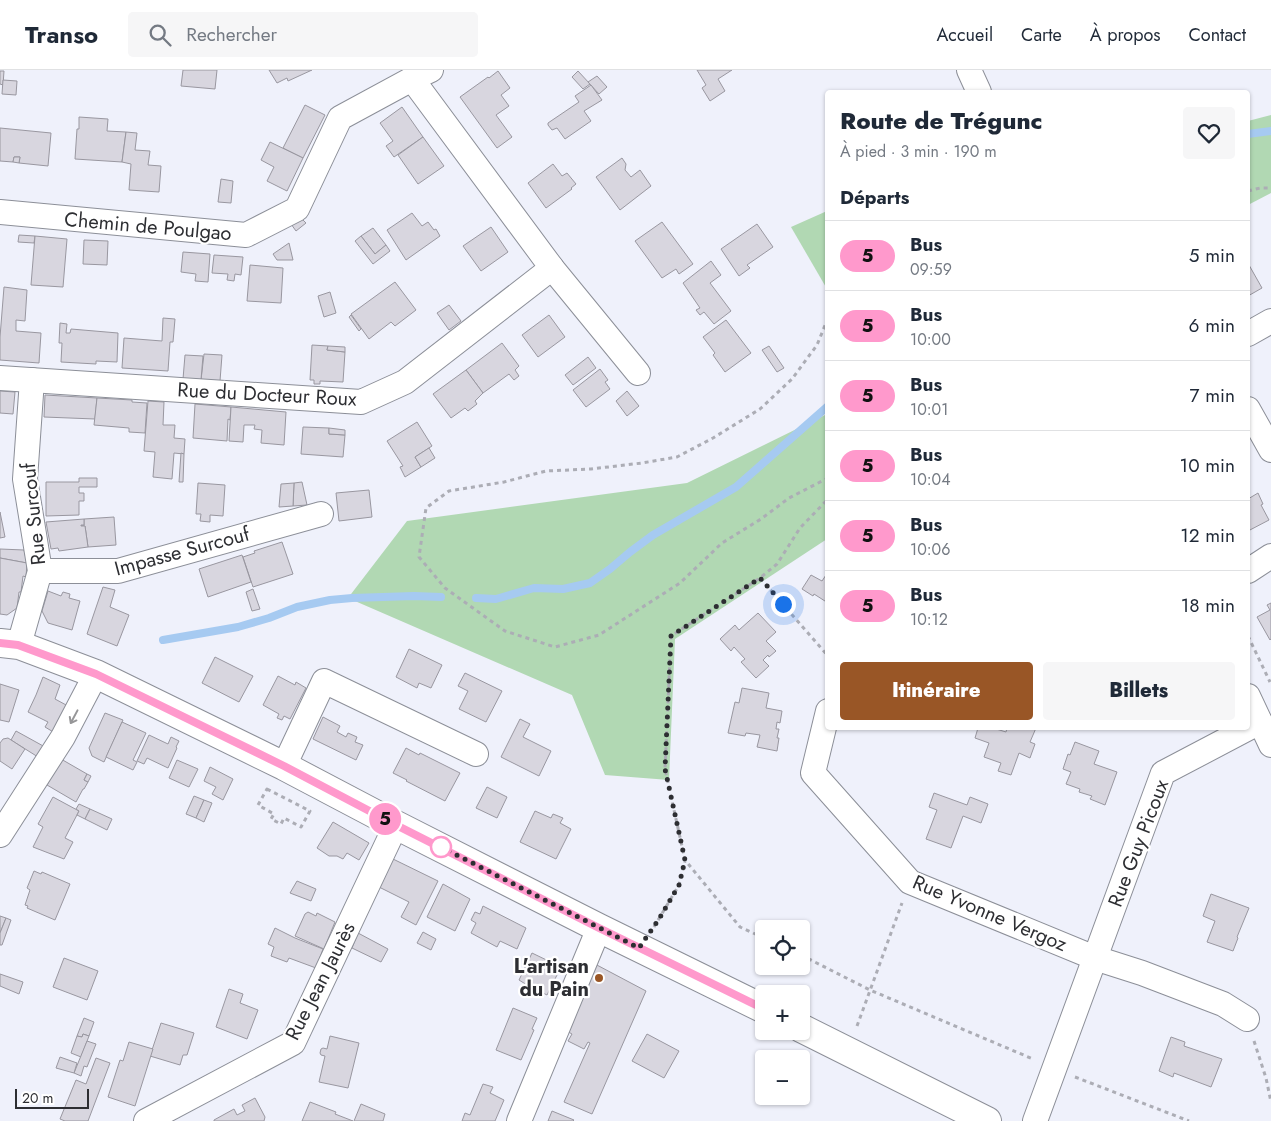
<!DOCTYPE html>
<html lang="fr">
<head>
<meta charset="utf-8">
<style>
  body { margin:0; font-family:Jost,sans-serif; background:#f6f6f7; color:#1f2937; height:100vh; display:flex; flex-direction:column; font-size:19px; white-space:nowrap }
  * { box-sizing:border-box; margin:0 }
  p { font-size:16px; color:#747a83 }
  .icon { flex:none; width:28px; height:28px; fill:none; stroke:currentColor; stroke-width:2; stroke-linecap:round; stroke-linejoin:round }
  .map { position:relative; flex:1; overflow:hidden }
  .sheet { position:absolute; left:825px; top:20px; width:425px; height:640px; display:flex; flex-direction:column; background:#fff; border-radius:5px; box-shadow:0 1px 4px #0004 }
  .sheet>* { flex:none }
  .badge { padding:0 10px; border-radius:16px; font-size:18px; line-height:32px }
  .buttons { position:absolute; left:755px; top:850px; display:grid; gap:10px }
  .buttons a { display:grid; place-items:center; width:55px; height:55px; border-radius:5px; background:#fff; box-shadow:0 1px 4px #0004; font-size:25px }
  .scale { position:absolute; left:15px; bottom:12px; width:74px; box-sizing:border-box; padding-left:5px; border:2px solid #2d2e32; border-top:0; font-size:14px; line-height:18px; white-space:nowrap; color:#2d2e32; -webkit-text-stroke:4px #fff; paint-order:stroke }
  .you { position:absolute; width:25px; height:25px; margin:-12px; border:4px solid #fff; border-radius:50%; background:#1a73e8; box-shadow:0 0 0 8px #1a73e833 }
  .map>.badge { position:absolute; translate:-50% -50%; box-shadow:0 0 0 2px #fff }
  h2 { padding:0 15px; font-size:19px; line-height:45px }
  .round { display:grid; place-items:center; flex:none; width:52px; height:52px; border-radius:5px; background:#f6f6f7 }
  .headline { display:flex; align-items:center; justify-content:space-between; height:85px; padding:0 15px }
  h1 { font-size:24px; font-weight:800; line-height:38px }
  .button { display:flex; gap:10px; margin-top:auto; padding:10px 15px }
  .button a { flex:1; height:58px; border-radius:5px; background:#995626; color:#fff; font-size:20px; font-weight:800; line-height:58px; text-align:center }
  .button a+a { background:#f6f6f7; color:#1f2937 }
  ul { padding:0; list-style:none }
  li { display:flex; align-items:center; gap:15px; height:70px; padding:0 15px; border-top:1px solid #e0e1e3 }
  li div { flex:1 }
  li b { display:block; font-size:19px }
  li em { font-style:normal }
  li .badge { min-width:55px; font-weight:700; text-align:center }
  header { display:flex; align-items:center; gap:30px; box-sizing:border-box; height:70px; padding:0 25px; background:#fff; border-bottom:1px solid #e0e1e3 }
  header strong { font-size:24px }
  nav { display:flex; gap:28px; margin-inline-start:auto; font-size:18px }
  .search { width:350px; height:45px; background:#f6f6f7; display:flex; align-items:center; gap:12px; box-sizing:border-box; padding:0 18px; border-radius:5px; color:#747a83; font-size:19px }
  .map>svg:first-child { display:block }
  .green { fill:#b1d8b3 }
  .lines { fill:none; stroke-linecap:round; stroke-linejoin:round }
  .stream { stroke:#a6caf1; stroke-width:8 }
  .building { fill:#d8d6df; stroke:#9997a0 }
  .minor-casing { stroke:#8c8f98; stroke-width:26 }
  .secondary-casing { stroke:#8c8f98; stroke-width:30 }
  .path { stroke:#acadb5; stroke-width:3; stroke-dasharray:4 4; stroke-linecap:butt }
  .minor { stroke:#fff; stroke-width:24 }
  .secondary { stroke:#fff; stroke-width:28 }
  .oneway { stroke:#969698 }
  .line-casing { stroke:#fff; stroke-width:11 }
  .line { stroke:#f9c; stroke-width:8 }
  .walk { stroke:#2d2e32; stroke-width:5; stroke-dasharray:0 9 }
  .stop-dot { fill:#fff; stroke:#f9c; stroke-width:2.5 }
  .poi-dot { fill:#995626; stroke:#fff; stroke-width:2 }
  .labels { text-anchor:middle; stroke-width:4.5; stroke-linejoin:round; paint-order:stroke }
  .street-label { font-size:20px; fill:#2d2e32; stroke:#fff }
  .poi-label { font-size:20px; font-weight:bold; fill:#2d2e32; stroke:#fff; text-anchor:end }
</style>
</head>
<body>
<header>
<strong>Transo</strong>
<div class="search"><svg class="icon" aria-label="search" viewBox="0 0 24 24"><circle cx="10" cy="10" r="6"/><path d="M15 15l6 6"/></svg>Rechercher</div>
<nav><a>Accueil</a><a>Carte</a><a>À propos</a><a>Contact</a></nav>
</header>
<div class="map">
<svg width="1271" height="1051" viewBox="0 0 1271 1051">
  <rect width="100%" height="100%" fill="#eff1fb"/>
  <g class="green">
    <polygon points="1271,45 1271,123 1248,135 1248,51"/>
    <polygon points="827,141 827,219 791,157"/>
    <polygon points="827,344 827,469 675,569 669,710 605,705 572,625 348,528 407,451 687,413"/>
  </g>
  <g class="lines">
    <g class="stream">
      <polyline points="1248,64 1271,61"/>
      <polyline points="476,528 496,529 534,518 563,519 590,513 610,499 630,482 653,465 736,417 828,336"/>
      <polyline points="163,570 238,557 269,548 297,537 330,530 352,528 414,526 441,527"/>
    </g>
  </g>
  <g class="building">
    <polygon points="183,0 217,0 215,19 181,16"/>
    <polygon points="269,0 312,0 288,11 287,8 277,13"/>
    <polygon points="697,0 732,0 718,9 725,21 710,31 702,18 706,15"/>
    <polygon points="0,1 4,1 3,15 0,14"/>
    <polygon points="498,1 510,18 501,25 509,36 496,45 512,67 497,78 460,27 488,7 489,8"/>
    <polygon points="578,1 590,14 583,19 572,7"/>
    <polygon points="597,6 607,17 599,24 588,12"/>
    <polygon points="3,10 17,11 16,25 2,24"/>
    <polygon points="591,15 602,30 584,41 591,51 565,69 557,58 552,60 548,55 548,53 579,32 575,26"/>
    <polygon points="305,35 325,45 303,88 283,78"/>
    <polygon points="402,37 423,67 394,87 386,76 393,71 380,53"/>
    <polygon points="79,47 108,49 107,61 126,62 122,92 75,89 77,59 79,59"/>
    <polygon points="0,58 51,63 48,96 19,93 20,87 14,87 13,92 0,91"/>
    <polygon points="126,62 137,63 135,80 150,81 148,95 161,96 159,122 129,120 131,94 122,92"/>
    <polygon points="423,67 444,96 418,114 398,85"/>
    <polygon points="270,72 303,88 287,121 267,111 274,97 261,90"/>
    <polygon points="14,87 20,87 19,93 13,92"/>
    <polygon points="622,88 626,94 625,100 631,107 640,100 651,116 620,140 596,107"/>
    <polygon points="553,94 562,106 567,103 576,114 571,118 572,119 546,138 528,113"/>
    <polygon points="221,109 233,111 231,133 218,132"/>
    <polygon points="412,143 422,156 428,152 434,160 436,159 440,166 406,190 387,160"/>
    <polygon points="300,147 306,153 296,161 291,154"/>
    <polygon points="662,152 693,194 679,204 676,199 662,208 635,171"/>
    <polygon points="757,154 773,177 747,195 750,198 739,206 721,179"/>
    <polygon points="491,157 508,182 481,201 463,176"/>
    <polygon points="373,158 386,175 375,184 361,166"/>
    <polygon points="19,165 35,166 34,173 18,172"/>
    <polygon points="35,166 67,169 63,217 31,215"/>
    <polygon points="361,166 375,184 386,175 390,181 373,194 355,171"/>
    <polygon points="84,170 108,171 107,195 83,194"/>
    <polygon points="289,173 293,190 277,190 273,184"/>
    <polygon points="183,182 210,184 208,212 195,211 196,204 181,202"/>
    <polygon points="214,185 243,187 241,205 235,204 234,211 227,210 228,204 212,203"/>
    <polygon points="711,191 721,205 710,213 731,241 714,254 704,242 700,245 696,240 700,238 683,213"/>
    <polygon points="250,195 283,198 281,233 247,231"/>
    <polygon points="1249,195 1262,218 1248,226 1248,196"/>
    <polygon points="395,212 416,240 395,256 391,252 369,269 351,244"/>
    <polygon points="4,217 27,220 25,251 16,250 16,261 41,263 39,293 0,290 0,267"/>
    <polygon points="330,222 336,243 324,247 318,226"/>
    <polygon points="449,235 461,251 449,260 437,243"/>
    <polygon points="351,245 361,259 359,261 349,247"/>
    <polygon points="549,245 565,267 538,287 522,265"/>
    <polygon points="163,248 175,249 173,272 170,272 168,301 122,298 124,268 162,271"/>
    <polygon points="726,250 751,283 725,302 713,285 715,283 703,267"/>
    <polygon points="60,253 67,254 66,263 70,263 71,259 118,263 117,292 96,291 96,294 61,292 62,273 59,273"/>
    <polygon points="502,273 519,296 515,300 519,306 514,310 509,304 483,323 466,300"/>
    <polygon points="312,275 328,276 327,280 345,282 343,312 320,311 320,314 314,314 314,310 310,310"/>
    <polygon points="328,276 345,277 345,282 327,280"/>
    <polygon points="769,276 784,298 777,302 762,280"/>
    <polygon points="204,284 222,285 220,311 201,310"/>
    <polygon points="185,285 203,286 201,310 183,309"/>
    <polygon points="588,287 596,298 573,315 565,305"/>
    <polygon points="600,299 608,310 605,312 610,319 586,337 573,320"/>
    <polygon points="466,300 483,323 475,331 477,334 468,341 465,338 451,348 433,324"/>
    <polygon points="0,321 15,322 13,344 0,343"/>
    <polygon points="627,321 639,336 627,346 616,331"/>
    <polygon points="45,325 97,328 95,349 44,347"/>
    <polygon points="97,328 132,330 132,332 147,333 145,363 129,362 129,358 94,355"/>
    <polygon points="148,331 164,332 163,355 175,355 174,368 185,369 184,384 174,383 172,409 153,407 155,382 144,381"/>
    <polygon points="195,334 231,337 230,350 228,349 227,371 193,368"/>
    <polygon points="231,337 286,342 284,375 261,373 262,360 254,359 255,355 244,355 243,372 229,371"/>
    <polygon points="417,352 432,376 415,387 421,397 405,407 400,397 403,396 387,371"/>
    <polygon points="303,357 329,358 329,364 345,365 343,387 301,384"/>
    <polygon points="329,358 345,360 345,365 329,364"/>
    <polygon points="429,378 435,388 421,397 415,387"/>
    <polygon points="181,383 184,384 183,412 179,412"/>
    <polygon points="79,408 97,408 97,417 79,417 79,423 84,423 84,431 79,431 79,445 46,446 46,412 79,412"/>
    <polygon points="302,412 307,435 293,436 294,413"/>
    <polygon points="198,413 225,415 223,446 210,445 210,452 200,451 201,444 196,444"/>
    <polygon points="294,413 293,436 279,437 281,414"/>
    <polygon points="369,420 372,447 339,451 336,423"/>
    <polygon points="1258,423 1263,434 1261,435 1269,450 1248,461 1248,429"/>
    <polygon points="0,442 5,467 0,468"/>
    <polygon points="114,447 116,475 88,477 85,456 81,456 81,455 84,455 84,449"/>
    <polygon points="84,449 84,455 81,455 81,456 85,456 88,477 59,481 58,478 51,479 46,452"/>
    <polygon points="282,472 293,504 253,517 243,487 255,483 254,481"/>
    <polygon points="0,479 24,480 27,493 0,488"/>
    <polygon points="242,485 251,512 208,527 199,499"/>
    <polygon points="0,488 27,493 26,507 23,506 21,522 19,522 17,538 7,545 0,544"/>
    <polygon points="828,502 828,533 814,524 813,526 802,519 811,505 822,511"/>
    <polygon points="103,517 115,520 110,537 129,545 117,576 87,564"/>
    <polygon points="253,519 260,539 252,541 246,522"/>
    <polygon points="48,521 61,526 63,522 70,524 69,528 80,531 72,560 48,553 42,541"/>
    <polygon points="1271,533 1271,569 1270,570 1257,547 1270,540 1267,535"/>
    <polygon points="758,543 776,562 766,571 776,581 769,587 768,585 763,590 769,596 756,608 741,592 745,589 734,577 731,581 720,569 735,555 739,560"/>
    <polygon points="409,579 442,595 431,618 419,613 417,618 396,607"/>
    <polygon points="215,587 253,606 239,632 202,613"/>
    <polygon points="465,603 502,621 486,652 459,639 468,621 458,616"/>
    <polygon points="278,606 295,615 296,612 306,618 290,649 284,646 282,650 277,648 279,644 263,635"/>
    <polygon points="43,607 60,615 55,629 68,636 55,663 45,657 48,652 28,642 36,625"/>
    <polygon points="0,614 19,620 9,652 0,650"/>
    <polygon points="742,618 769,623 766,638 782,641 780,653 777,652 776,659 779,659 777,668 779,668 777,681 757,677 760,665 746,663 745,666 728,663 735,632 739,633"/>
    <polygon points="105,643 123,650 104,692 92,686 89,678"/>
    <polygon points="323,647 340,656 337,662 346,667 348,663 357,667 355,672 363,675 356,690 313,669"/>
    <polygon points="520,649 530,654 523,667 551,681 539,706 501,687"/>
    <polygon points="122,652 146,663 133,690 137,692 133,700 106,687"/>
    <polygon points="978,658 993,658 1006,662 1007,658 1036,658 1030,672 1035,674 1030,688 1019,683 1011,705 998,701 1001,693 984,687 989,673 975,668"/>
    <polygon points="16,661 45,677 38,687 11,670"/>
    <polygon points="149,665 168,674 171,667 179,671 176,677 177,678 168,698 147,688 144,694 137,691"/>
    <polygon points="8,668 25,679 12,699 0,691 0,673 3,669"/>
    <polygon points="1075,672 1099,681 1094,694 1117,702 1105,735 1090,729 1092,726 1079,722 1080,719 1066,714 1071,702 1063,699 1068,684 1070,685"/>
    <polygon points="406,678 419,685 420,683 460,703 445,731 406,711 407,710 393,703"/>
    <polygon points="61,689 87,704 84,710 88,712 84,719 83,719 76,732 47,715"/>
    <polygon points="177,690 198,699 189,717 169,708"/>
    <polygon points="210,697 233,709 223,730 212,724 216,717 204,711"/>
    <polygon points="87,704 91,706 88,712 84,710"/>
    <polygon points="487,717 507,727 497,748 476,738"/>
    <polygon points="934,723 967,735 970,727 988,734 981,753 963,746 951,778 926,769 937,740 929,737"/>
    <polygon points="194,726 204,730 196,748 186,744"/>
    <polygon points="53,727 79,741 65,768 73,772 64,789 33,777 43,757 38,754"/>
    <polygon points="204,730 212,733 204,752 196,748"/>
    <polygon points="79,734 90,739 85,749 77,745 79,741 76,739"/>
    <polygon points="90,739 112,749 107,760 85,749"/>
    <polygon points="535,741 551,748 553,744 563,748 560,753 571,759 556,789 520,772"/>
    <polygon points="333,752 369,773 359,790 347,783 343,789 337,786 329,786 317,778"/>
    <polygon points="393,789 438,811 416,855 401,847 409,832 379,817"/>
    <polygon points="34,801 41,804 42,802 70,814 55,850 27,838 28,836 25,835 30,820 27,818"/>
    <polygon points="297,811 316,819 311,831 290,823"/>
    <polygon points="443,814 470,829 455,861 427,847"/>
    <polygon points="1211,824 1249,838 1237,867 1238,868 1233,881 1207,872 1215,851 1203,846"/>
    <polygon points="483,836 526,858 517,879 500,871 497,877 471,863 476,853 471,850 475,842 480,844"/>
    <polygon points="308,842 316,846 317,843 335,852 324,879 295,866 305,844"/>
    <polygon points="0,846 6,848 0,863"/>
    <polygon points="6,848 11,850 2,875 0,875 0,863"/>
    <polygon points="275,858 295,868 323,879 316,898 289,888 287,892 271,886 274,877 268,874"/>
    <polygon points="423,862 436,869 431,880 417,873"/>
    <polygon points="358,863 388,879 381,892 352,878"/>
    <polygon points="532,883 561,897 547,925 531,917 529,920 525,918 527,915 519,910"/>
    <polygon points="64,888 98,901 87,930 53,917"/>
    <polygon points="595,894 646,921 592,1044 564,1032 590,973 588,972 584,979 568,971 572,964 565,960"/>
    <polygon points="0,904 23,912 19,924 0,916"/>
    <polygon points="229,919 243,924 240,933 258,940 247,969 216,957"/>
    <polygon points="513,938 537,948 532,959 534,960 521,990 496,980"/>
    <polygon points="84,948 94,952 89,966 83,964 82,967 77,966"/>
    <polygon points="161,953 194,963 187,985 183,985 180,995 150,986"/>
    <polygon points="83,964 89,966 81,987 71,983 77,966 82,967"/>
    <polygon points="647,964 679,981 664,1008 632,991"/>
    <polygon points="330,966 359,973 348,1018 319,1012 325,986 321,985 320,983 321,979 323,978 327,979"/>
    <polygon points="1171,967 1185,972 1184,976 1222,989 1211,1017 1174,1003 1173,1007 1159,1001"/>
    <polygon points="87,971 96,974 87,997 84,996 81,1006 74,1003"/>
    <polygon points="129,972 153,979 135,1036 108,1027 120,990 123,991"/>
    <polygon points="60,987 77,993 74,1003 56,998"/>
    <polygon points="96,988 110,993 88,1051 65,1051 60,1049 76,1010 86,1014"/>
    <polygon points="483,1014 493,1017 490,1023 504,1030 495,1051 462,1051 465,1043 470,1045"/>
    <polygon points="255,1028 265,1047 264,1051 214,1051 214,1050 234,1039 237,1045 245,1041 242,1035"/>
    <polygon points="310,1032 336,1042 335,1044 353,1051 302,1051"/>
    <polygon points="361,1034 385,1044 383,1051 354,1051"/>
    <polygon points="552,1041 574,1050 573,1051 548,1051"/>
  </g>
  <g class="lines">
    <g class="minor-casing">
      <g id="minor">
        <polyline points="969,0 979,22"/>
        <polyline points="412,9 552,198 638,303"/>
        <polyline points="0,142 246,165 297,139 340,48 412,9 431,0"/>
        <polyline points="1248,264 1271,251"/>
        <polyline points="0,308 361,332 405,312 552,198"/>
        <polyline points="1248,339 1271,380"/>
        <polyline points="40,501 118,501 321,444"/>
        <polyline points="1248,501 1271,486"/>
        <polyline points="19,575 40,501 25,409 32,310"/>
        <polyline points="1248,626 1271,675"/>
        <polyline points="828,641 813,703 910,812 1095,888 1142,903 1223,934 1247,949"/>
        <polyline points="284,696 324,611 476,684"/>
        <polyline points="0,765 63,667 96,604"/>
        <polyline points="146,1051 293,973 396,755"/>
        <polyline points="519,1051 599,858"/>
        <polyline points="1035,1051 1163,703 1260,652"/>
      </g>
    </g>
    <g class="secondary-casing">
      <g id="secondary">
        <polyline points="0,573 19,575 96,604 284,696 396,755 599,858 764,939"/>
        <polyline points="801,958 987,1051"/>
      </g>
    </g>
    <g class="path">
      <polyline points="1248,121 1260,118 1271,118"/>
      <polyline points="828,248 817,275 792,309 760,339 713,368 677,387 642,393 591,399 546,401 504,412 449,421 426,438 419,487 445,518 505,561 555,577 599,565 680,513 722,473 761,449 789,428 828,408"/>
      <polyline points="760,508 828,586"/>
      <polyline points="1248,566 1270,612"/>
      <polygon points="267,719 310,741 301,757 284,748 281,754 271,749 274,744 258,735"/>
      <polyline points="654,857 679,815 685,791"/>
      <polyline points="764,868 740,857 685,790 665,699 671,566 760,508 777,494 800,458 828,429"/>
      <polyline points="801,885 870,920 1033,989"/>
      <polyline points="857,956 902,833"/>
      <polyline points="1254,971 1266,1008 1271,1032"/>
      <polyline points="1075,1007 1189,1051"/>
    </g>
    <use href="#minor" class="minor"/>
    <use href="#secondary" class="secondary"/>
  </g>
  <defs><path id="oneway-shaft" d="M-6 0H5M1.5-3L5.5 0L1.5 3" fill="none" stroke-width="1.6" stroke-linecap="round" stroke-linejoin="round" transform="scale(1.25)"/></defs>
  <use class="oneway" href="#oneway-shaft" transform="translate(74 647) rotate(118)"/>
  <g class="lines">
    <g class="line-casing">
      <polyline id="line" points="0,573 18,575 96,604 284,696 396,755 599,858 764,939"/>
    </g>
    <use href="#line" class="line"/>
    <polyline class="walk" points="441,777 639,878 659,849 679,815 685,790 665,699 671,566 760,508 783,534"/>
  </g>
  <circle class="stop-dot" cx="441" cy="777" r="10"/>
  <circle class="poi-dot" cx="599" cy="908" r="5"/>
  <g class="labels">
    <g class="street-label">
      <text transform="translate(148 156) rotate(5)" y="7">Chemin de Poulgao</text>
      <text transform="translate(267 324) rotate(3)" y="7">Rue du Docteur Roux</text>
      <text transform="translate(33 444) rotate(-96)" y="7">Rue Surcouf</text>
      <text transform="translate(182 481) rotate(-15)" y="7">Impasse Surcouf</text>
      <text transform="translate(1138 773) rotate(-69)" y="7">Rue Guy Picoux</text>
      <text transform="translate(990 843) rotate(23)" y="7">Rue Yvonne Vergoz</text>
      <text transform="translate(320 911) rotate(-63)" y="7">Rue Jean Jaurès</text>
    </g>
    <g class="poi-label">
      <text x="589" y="903">L'artisan<tspan x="589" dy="23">du Pain</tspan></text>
    </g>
  </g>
</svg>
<div class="buttons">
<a><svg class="icon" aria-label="locate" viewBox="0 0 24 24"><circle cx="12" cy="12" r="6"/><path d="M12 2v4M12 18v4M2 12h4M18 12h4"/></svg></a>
<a>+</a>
<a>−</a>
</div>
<div class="scale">20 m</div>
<div class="you" style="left:783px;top:534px"></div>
<b class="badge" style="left:385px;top:749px;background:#f9c;color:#111">5</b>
<section class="sheet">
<div class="headline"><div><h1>Route de Trégunc</h1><p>À pied · 3 min · 190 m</p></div><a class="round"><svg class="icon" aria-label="heart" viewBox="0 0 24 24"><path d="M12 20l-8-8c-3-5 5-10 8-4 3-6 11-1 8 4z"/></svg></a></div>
<h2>Départs</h2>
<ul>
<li><span class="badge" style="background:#f9c;color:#111">5</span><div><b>Bus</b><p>09:59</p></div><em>5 min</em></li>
<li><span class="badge" style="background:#f9c;color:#111">5</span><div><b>Bus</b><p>10:00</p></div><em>6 min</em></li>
<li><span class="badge" style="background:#f9c;color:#111">5</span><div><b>Bus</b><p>10:01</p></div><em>7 min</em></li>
<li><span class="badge" style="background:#f9c;color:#111">5</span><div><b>Bus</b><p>10:04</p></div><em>10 min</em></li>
<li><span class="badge" style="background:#f9c;color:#111">5</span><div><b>Bus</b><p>10:06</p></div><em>12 min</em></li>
<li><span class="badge" style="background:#f9c;color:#111">5</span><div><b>Bus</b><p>10:12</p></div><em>18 min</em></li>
</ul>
<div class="button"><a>Itinéraire</a><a>Billets</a></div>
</section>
</div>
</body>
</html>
